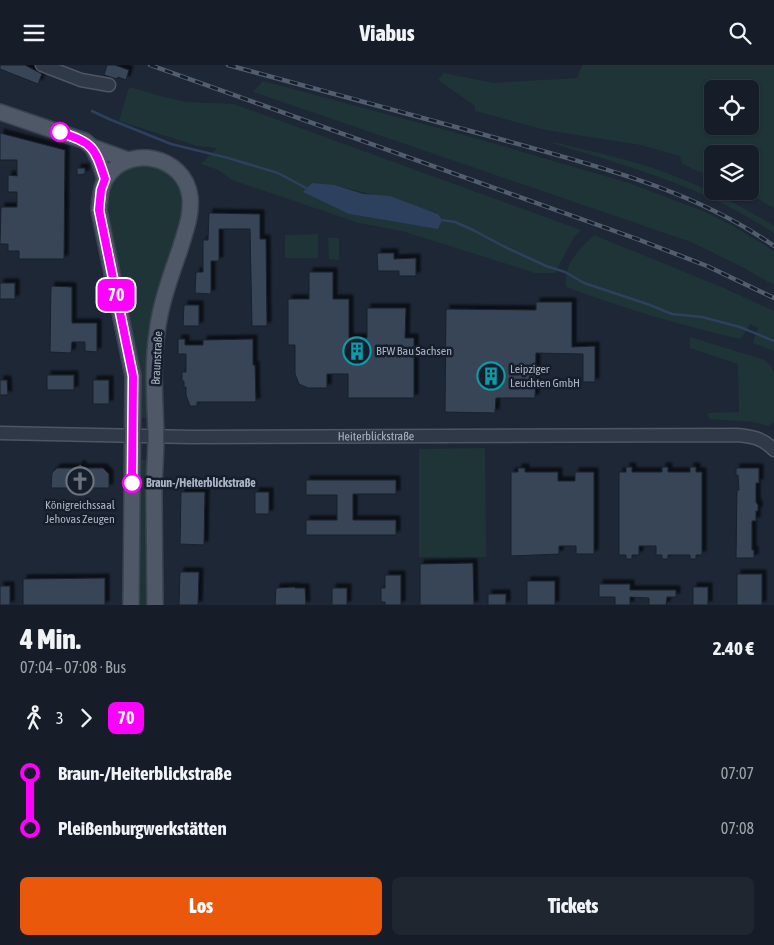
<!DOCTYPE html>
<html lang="de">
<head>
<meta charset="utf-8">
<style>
  body { margin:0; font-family:"Asap Condensed",sans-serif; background:#1f2630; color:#f1f3f6; height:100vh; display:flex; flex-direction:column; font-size:19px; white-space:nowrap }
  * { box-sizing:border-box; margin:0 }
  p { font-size:16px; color:#9ea2a8 }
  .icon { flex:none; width:28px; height:28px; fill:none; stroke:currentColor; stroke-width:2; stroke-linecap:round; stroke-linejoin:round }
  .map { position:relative; height:540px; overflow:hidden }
  .drawer { display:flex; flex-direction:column; background:#161d28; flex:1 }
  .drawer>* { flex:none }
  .badge { padding:0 10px; border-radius:8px; font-size:18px; line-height:32px }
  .tools { position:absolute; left:704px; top:15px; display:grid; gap:10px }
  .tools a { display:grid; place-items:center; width:55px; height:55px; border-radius:8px; background:#161d28; box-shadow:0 1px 4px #0004,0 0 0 1px #353b45; font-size:25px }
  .map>.badge { position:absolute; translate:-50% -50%; box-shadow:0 0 0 2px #fff }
  .legs { display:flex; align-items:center; gap:8px; height:55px; padding:0 20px; font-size:16px }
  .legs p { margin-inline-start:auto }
  .summary { display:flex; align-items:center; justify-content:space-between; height:85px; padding:0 20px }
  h1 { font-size:28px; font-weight:800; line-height:38px }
  .cta { display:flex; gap:10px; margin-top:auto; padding:10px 20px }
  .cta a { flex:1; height:58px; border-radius:8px; background:#ea580c; color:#fff; font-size:20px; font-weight:800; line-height:58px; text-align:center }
  .cta a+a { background:#1f2630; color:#f1f3f6 }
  ul { padding:0 20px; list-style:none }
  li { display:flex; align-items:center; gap:18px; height:55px; font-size:19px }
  li i { display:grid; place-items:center; width:8px; height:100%; margin:0 6px; background:currentColor }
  li i::after { content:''; width:12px; height:12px; margin:-6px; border:4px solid; border-radius:50%; background:#161d28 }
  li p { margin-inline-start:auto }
  li:first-child i { background:linear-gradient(#0000 50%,currentColor 0) }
  li:last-child i { background:linear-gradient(currentColor 50%,#0000 0) }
  header { display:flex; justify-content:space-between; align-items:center; height:65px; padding:0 20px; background:#161d28; font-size:22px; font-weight:800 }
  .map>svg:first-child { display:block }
  .green { fill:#1f3437; fill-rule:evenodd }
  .water { fill:#2d405d }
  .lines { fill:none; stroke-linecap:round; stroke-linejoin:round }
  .stream { stroke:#2d405d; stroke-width:2.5 }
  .building { fill:#394557; stroke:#18202d; filter:url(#shadow) }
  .minor-casing { stroke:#4e5665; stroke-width:15 }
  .major-casing { stroke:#3a4250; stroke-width:18 }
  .minor { stroke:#303947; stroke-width:12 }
  .major { stroke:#4e5867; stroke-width:15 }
  .rail-casing { stroke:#525d6e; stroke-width:4.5 }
  .rail { stroke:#161e2b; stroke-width:2.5; stroke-dasharray:8; stroke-linecap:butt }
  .line-1-casing { stroke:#fff; stroke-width:11 }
  .line-1 { stroke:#f0f; stroke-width:8 }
  .stop-1-dot { fill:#fff; stroke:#f0f; stroke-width:2.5 }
  .labels { text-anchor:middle; stroke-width:5; stroke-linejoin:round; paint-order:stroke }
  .poi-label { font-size:12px; fill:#aab3c4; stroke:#161e2b; text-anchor:start }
  .street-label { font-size:12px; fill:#aab3c4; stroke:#161e2b }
  .stop-label { font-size:12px; font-weight:bold; fill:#aab3c4; stroke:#161e2b; text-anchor:start }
</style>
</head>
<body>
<header><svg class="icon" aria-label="menu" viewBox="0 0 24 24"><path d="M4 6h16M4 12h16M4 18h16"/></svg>Viabus<svg class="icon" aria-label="search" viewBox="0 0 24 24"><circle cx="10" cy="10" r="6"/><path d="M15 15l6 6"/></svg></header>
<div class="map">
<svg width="774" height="540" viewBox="0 0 774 540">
  <defs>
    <filter id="shadow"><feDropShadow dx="4" dy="-4" stdDeviation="1" flood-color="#0009"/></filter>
  </defs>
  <rect width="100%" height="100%" fill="#1d2736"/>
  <g class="green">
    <path d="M582,0H774V143L744,126L741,128L737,126H750V89H712V114L709,111L682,99L680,91L641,80L545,65L475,46V41L438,15L444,8L493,18L577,13ZM712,24H750V61H712Z"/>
    <polygon points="263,16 468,71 629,118 703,146 735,162 774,186 774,220 742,202 691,177 253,27"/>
    <path d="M129,22L164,32L187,37L234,39L581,165L574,172L555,208H535L402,166L359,158L232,115L218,105L201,99L217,83L197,81L119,56ZM335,120L416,141L437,148L416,160L349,149Z"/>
    <path d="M551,78H557C599,88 642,97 682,114C714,127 745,143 774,161V168C706,123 629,101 551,78Z"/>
    <polygon points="154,98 178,113 186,136 162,226 151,353 137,353 105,158 108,118 127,100"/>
    <polygon points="318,169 318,193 285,193 285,170"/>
    <path d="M594,170L724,223L774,246V286L753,278L758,263L750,259L741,274C681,261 623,243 566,222C564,197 578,186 594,170Z"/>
    <polygon points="328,173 339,173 339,195 329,194"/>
    <polygon points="690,272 765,295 771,301 774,309 774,357 768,361 754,357 709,354 708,348 739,347 738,299 690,283"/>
    <polygon points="485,383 486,492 419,492 419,384"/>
    <rect x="137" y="395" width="14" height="145"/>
  </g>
  <polygon class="water" points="312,118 335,120 363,129 390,131 438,149 442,155 438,164 349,149 303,127"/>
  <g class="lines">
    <g class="stream">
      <polyline points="92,46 109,54 171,79 228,93 278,108 306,123"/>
      <polyline points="442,155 455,157 473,165 503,181 546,201 565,207 584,218 650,240 672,249 702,252 740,262 774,276"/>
    </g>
  </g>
  <g class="building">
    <polygon points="0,0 25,0 42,9 38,19 0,4"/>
    <polygon points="107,0 115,0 129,5 126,15 118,12 117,14 104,10"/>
    <polygon points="0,68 65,85 64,194 19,194 19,186 8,186 8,179 0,179 1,142 17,142 17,127 8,127 8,110 17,111 17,95 0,95"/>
    <polygon points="77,103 85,103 85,109 77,110"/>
    <polygon points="209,148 260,149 260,174 266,174 267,261 252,261 250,164 219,164 219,196 211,196 211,229 195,228 196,207 203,207 203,175 208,175"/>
    <polygon points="377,188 394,188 394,194 416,193 416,211 399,211 399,206 378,206"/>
    <polygon points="309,207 333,207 333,234 349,234 349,273 367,273 367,243 406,243 405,273 414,273 414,333 348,333 348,309 327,309 327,323 308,323 299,319 295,309 295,280 288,280 288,234 309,234"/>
    <rect x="0" y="218" width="15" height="16"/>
    <polygon points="51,221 72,222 72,258 97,258 97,287 85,286 85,277 72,277 71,288 50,287"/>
    <polygon points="536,237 572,237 572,282 595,281 595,317 583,317 583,289 536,288 535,333 496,333 495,348 445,347 446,244 536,245"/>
    <polygon points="184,240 199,240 199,261 183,261"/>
    <polygon points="178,274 185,274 185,280 203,280 203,275 253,274 253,300 255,300 256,337 197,337 197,341 190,341 186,330 186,322 184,322 184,316 182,316 182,307 186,307 186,289 178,289"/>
    <rect x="47" y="310" width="27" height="15"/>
    <polygon points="0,315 7,315 8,330 0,330"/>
    <rect x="93" y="315" width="16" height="24"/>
    <polygon points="80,399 84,403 103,403 109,409 109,423 51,423 52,408 57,403 77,403"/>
    <polygon points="626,402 632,402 632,407 662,407 662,402 668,402 668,407 690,407 690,402 696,402 696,407 702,407 702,490 696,490 696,494 690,494 690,490 668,490 668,494 662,494 662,490 656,490 656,481 639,481 639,490 632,490 632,494 626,494 626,490 619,490 619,407 626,407"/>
    <polygon points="518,403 525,403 525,407 558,407 558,416 575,416 575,407 594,407 594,489 576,489 576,481 559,481 559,489 511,491 511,407 518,407"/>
    <polygon points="736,403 759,403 759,418 756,418 756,437 758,440 758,446 756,446 756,456 752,456 752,485 754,485 754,493 736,493 737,425 739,425 738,410 736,410"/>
    <polygon points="306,415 396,415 396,429 353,429 353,455 396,455 396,470 306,470 306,455 337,455 337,430 306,430"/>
    <polygon points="181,427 205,427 204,480 180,479"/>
    <rect x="255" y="427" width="14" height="22"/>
    <polygon points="473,498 474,540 420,540 420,499"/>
    <polygon points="180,507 199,507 198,540 179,540"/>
    <rect x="737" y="509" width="25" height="31"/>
    <polygon points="385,510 401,510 401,540 385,540 385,537 381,537 381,523 385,523"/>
    <polygon points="105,513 105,540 23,540 23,514"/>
    <rect x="527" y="516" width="28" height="24"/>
    <polygon points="599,519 630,519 630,525 676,525 676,532 667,532 666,540 649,540 649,533 630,532 630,540 615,540 615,532 599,532"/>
    <rect x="0" y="521" width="10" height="19"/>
    <polygon points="295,522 295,523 305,523 306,540 275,540 276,523"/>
    <rect x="693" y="522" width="15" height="18"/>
    <rect x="332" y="523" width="15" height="17"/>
    <rect x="488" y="529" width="18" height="11"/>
  </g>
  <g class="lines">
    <g class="minor-casing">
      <g id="minor">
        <polyline points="42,0 81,15 109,20"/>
        <path id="s1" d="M0,368L192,372L736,370C751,371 763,373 774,385"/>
      </g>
    </g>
    <g class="major-casing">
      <g id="major">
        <polyline points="0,47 85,76 92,82 128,95"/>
        <polyline points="92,82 99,95 105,114"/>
        <path d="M131,540L133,311L99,145C100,135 100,124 105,115C126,78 185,90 190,132C192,150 185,167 180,184C171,210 160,240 157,268C152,301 155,336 156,370C156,390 154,410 154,430C154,467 155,503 155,540"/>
      </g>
    </g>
    <use href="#minor" class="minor"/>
    <use href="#major" class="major"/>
    <g class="rail-casing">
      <g id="rail">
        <polyline points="150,0 637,174 707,201 774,233"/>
        <path d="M228,0C321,25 414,50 507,76C600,102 694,125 774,181"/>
      </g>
    </g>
    <use href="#rail" class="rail"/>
  </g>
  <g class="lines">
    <g class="line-1-casing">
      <path id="line-1" d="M60,67C93,79 94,80 105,114L101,125L99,145L133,311L132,418"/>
    </g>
    <use href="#line-1" class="line-1"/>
  </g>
  <defs>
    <g id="building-ring" transform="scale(1.4375)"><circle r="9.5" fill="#161e2b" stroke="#0f9aa8" stroke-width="1.5"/><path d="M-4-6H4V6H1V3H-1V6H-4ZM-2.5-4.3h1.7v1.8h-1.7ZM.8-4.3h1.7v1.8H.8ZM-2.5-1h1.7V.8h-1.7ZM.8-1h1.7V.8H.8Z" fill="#0f9aa8"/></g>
    <g id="church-ring" transform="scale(1.4375)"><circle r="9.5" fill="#161e2b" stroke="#6b7280" stroke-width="1.5"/><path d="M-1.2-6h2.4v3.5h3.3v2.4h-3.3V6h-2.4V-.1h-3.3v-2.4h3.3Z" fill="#6b7280"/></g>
  </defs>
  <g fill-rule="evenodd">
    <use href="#building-ring" x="357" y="286"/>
    <use href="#building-ring" x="491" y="311"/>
    <use href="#church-ring" x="80" y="416"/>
  </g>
  <g class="stop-1-dot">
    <circle cx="60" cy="67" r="9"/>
    <circle cx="132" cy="418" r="9"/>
  </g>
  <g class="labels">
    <g class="poi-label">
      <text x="376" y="290">BFW Bau Sachsen</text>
      <text x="510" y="308">Leipziger<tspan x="510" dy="14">Leuchten GmbH</tspan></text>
      <text x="80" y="444" text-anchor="middle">Königreichssaal<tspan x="80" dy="14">Jehovas Zeugen</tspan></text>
    </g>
    <g class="street-label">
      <text transform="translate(157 293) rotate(-87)" y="4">Braunstraße</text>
      <text dy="4" stroke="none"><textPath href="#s1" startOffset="376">Heiterblickstraße</textPath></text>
    </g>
    <g class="stop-label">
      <text x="146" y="422">Braun-/Heiterblickstraße</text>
    </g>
  </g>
</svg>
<div class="tools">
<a><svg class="icon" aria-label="locate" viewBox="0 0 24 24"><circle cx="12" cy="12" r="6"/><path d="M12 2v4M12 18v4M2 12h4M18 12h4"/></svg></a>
<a><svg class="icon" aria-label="layers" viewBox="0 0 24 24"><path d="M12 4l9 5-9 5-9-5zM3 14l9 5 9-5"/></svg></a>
</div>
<b class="badge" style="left:116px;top:230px;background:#f0f;color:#fff">70</b>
</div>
<section class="drawer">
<div class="summary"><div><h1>4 Min.</h1><p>07:04 – 07:08 · Bus</p></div><b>2.40 €</b></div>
<div class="legs"><svg class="icon" aria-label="walk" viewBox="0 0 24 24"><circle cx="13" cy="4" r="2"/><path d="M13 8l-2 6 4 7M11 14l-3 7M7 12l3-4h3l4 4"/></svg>3<svg class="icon" aria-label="forward" viewBox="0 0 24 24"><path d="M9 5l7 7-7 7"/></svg><b class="badge" style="background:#f0f;color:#fff">70</b></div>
<ul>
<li><i style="color:#f0f"></i><b>Braun-/Heiterblickstraße</b><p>07:07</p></li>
<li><i style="color:#f0f"></i><b>Pleißenburgwerkstätten</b><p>07:08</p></li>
</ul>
<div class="cta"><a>Los</a><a>Tickets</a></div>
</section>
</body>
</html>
